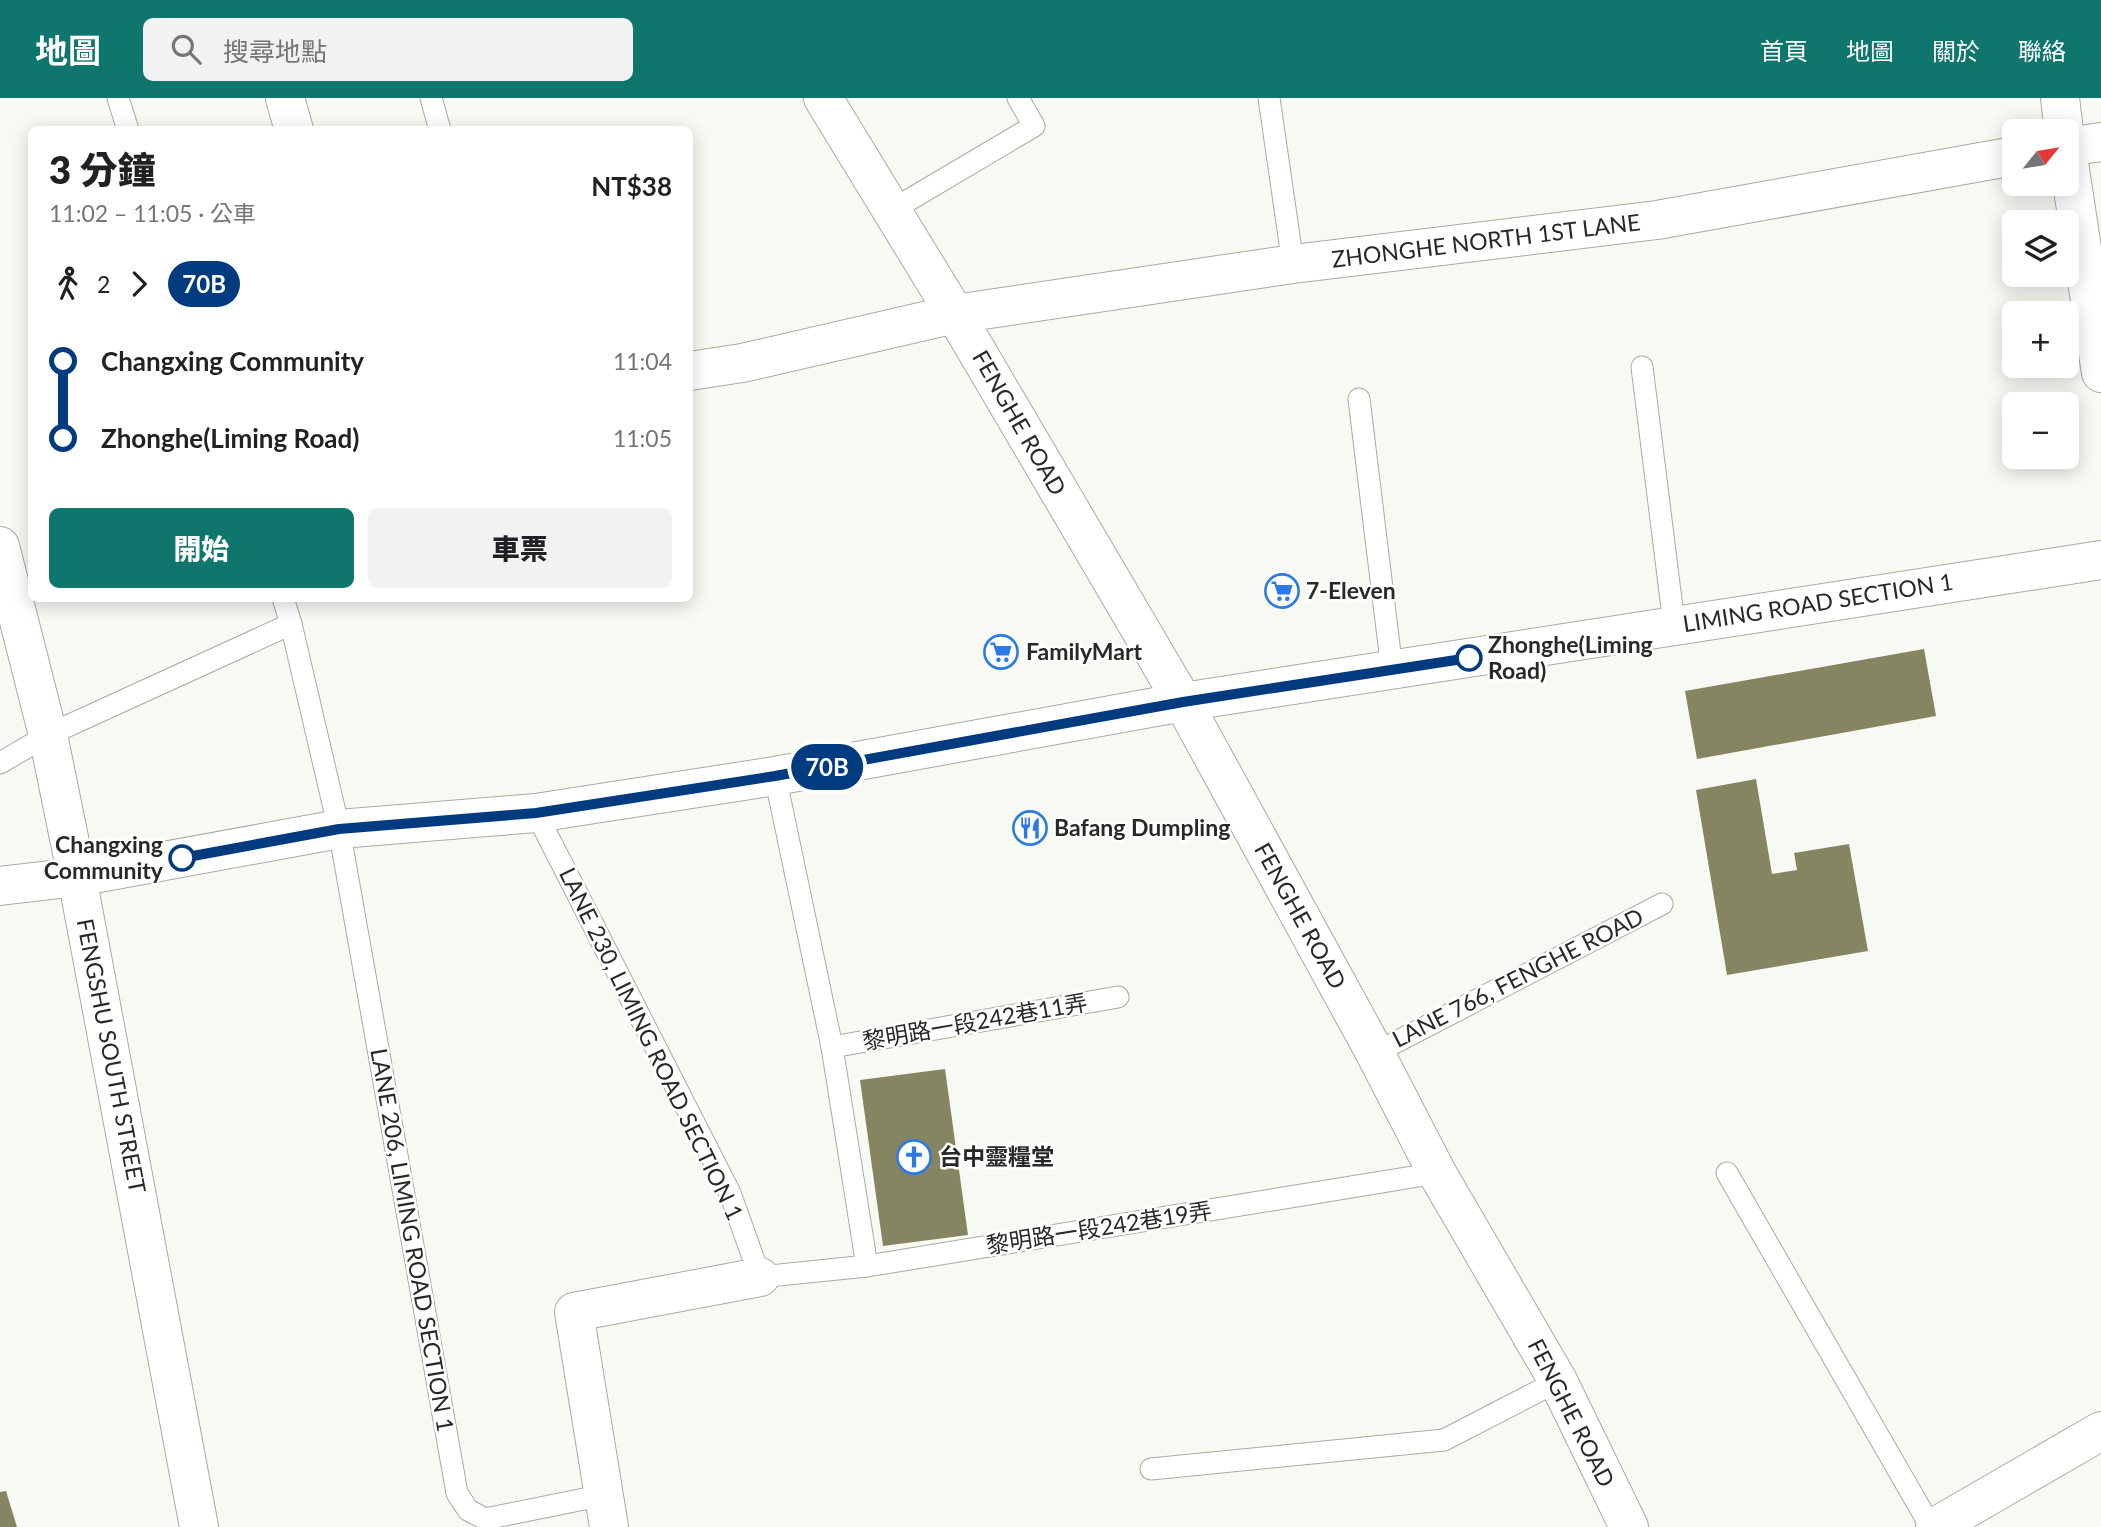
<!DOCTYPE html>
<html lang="zh-TW">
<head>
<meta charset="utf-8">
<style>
  body { margin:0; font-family:Lato,"Noto Sans TC",sans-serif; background:#f2f2f2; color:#202124; height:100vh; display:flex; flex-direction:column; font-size:26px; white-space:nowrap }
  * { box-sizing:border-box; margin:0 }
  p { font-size:23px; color:#757577 }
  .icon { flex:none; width:38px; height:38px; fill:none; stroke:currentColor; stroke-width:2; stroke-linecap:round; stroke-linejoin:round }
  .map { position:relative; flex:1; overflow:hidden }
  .panel { position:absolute; left:28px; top:28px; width:665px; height:476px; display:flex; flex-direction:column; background:#fff; border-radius:10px; box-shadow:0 4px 18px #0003 }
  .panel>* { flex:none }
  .badge { padding:0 14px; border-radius:23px; font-size:24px; line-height:46px }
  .needle { width:46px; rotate:60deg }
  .fabs { position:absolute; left:2002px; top:21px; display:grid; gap:14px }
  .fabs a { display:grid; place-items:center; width:77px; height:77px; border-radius:10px; background:#fff; box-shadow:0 4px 18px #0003; font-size:35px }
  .map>.badge { position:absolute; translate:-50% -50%; box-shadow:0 0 0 4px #fff }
  .legs { display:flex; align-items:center; gap:10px; height:77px; padding:0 21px; font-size:23px }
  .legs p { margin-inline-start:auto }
  .headline { display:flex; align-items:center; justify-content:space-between; height:119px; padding:0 21px }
  h1 { font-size:38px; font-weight:800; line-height:52px }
  .primary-button { display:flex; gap:14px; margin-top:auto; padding:14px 21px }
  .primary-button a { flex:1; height:80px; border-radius:10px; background:#0f766e; color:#fff; font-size:28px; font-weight:800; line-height:80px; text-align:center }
  .primary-button a+a { background:#f2f2f2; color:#202124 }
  ul { padding:0 21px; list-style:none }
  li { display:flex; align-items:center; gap:24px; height:77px; font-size:26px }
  li i { display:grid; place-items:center; width:10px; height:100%; margin:0 9px; background:currentColor }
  li i::after { content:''; width:18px; height:18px; margin:-9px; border:5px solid; border-radius:50%; background:#fff }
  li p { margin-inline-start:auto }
  li:first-child i { background:linear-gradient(#0000 50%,currentColor 0) }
  li:last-child i { background:linear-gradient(currentColor 50%,#0000 0) }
  header { display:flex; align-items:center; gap:42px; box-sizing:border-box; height:98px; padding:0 35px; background:#0f766e; color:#fff }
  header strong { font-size:33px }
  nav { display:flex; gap:38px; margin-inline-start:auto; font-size:24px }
  .search { width:490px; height:63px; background:#f2f2f2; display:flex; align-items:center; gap:18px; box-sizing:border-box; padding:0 24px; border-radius:10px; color:#757577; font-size:26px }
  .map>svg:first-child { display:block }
  .building { fill:#858562 }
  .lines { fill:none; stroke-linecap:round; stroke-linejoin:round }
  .service-casing { stroke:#aaaaa5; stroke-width:23 }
  .minor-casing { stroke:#aaaaa5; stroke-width:40 }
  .secondary-casing { stroke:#aaaaa5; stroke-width:40 }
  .service { stroke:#fff; stroke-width:21 }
  .minor { stroke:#fff; stroke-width:38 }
  .secondary { stroke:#fff; stroke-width:38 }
  .line-1-casing { stroke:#fff; stroke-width:16 }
  .line-1 { stroke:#003b80; stroke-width:10 }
  .stop-1-dot { fill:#fff; stroke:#003b80; stroke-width:3.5 }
  .labels { text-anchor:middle; stroke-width:5; stroke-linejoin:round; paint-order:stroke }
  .street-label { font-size:23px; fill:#282826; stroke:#fff }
  .poi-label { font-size:23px; font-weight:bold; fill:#282826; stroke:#fff; text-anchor:start }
  .stop-label { font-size:23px; font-weight:bold; fill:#282826; stroke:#fff; text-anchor:start }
</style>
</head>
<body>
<header>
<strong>地圖</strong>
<div class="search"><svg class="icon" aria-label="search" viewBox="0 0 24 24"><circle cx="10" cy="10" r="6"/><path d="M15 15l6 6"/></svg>搜尋地點</div>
<nav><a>首頁</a><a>地圖</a><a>關於</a><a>聯絡</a></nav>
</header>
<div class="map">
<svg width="2101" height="1429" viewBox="0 0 2101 1429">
  <rect width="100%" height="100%" fill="#f9f9f4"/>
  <g class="building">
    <polygon points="1924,551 1936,618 1697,661 1685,593"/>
    <polygon points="1756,681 1772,776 1797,772 1794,755 1849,746 1868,853 1727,877 1696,692"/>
    <polygon points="945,971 968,1137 883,1148 860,982"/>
    <polygon points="6,1393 17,1429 0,1429 0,1394"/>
  </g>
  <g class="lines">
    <g class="service-casing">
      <g id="service">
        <polyline points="118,0 128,32"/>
        <polyline points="431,0 440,32"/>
        <polyline points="1269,0 1293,166"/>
        <polyline points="892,112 1034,28 1018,0"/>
        <polyline points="1642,269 1674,526"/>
        <polyline points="1359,301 1392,572"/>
        <polyline points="283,500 291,526 339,731 457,1395 468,1412 485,1421 604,1397"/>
        <polyline points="0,665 48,637 291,526"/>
        <polyline points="775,678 832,949 867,1168"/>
        <polyline points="536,715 730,1095 760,1179 867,1168 1437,1075"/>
        <polyline points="832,949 1118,899"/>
        <polyline points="1375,955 1662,806"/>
        <polyline points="1727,1075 1931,1429"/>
        <polyline points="1151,1371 1444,1342 1558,1283"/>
      </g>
    </g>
    <g class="minor-casing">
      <g id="minor">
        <polyline points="285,0 294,32"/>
        <polyline points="823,0 955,216 1183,604 1375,955 1437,1075 1558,1283 1629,1429"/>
        <polyline points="2060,0 2064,33"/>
        <polyline points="2067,49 2101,44"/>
        <polyline points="2067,52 2101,275"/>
        <polyline points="690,273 742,265 955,216 1293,166 1657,122 2014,58"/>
        <polyline points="0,448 48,637 77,779 199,1429"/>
        <polyline points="609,1429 574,1214 760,1179"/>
        <polyline points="1935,1429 2101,1333"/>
      </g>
    </g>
    <g class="secondary-casing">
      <polyline id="secondary" points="0,788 77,779 339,731 536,715 775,678 1183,604 2101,462"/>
    </g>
    <use href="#service" class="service"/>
    <use href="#minor" class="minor"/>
    <use href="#secondary" class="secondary"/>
  </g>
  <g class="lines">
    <g class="line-1-casing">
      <polyline id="line-1" points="182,760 339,731 536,715 775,678 1183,604 1469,560"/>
    </g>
    <use href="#line-1" class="line-1"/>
  </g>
  <defs>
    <g id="supermarket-ring" transform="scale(1.75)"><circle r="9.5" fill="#fff" stroke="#2b7ae5" stroke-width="1.5"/><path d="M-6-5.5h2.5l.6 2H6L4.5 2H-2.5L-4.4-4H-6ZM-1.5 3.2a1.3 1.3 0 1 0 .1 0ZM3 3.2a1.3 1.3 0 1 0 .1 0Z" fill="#2b7ae5"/></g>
    <g id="restaurant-ring" transform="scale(1.75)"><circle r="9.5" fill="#fff" stroke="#2b7ae5" stroke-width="1.5"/><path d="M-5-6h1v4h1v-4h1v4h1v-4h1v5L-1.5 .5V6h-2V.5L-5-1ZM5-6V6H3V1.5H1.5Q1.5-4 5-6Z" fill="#2b7ae5"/></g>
    <g id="church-ring" transform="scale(1.75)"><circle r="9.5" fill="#fff" stroke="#2b7ae5" stroke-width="1.5"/><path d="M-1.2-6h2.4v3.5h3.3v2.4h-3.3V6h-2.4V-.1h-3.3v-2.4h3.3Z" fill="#2b7ae5"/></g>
  </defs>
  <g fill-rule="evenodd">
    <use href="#supermarket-ring" x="1282" y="493"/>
    <use href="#supermarket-ring" x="1001" y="554"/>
    <use href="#restaurant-ring" x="1030" y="730"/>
    <use href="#church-ring" x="914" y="1059"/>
  </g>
  <g class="stop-1-dot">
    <circle cx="1469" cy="560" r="12"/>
    <circle cx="182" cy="760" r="12"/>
  </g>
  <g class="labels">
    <g class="street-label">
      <text transform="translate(1486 143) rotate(-7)" y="8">ZHONGHE NORTH 1ST LANE</text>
      <text transform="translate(1019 325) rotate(60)" y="8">FENGHE ROAD</text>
      <text transform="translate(1818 505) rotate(-9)" y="8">LIMING ROAD SECTION 1</text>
      <text transform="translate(1300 818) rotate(61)" y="8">FENGHE ROAD</text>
      <text transform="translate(1518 880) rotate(-27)" y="8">LANE 766, FENGHE ROAD</text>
      <text transform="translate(975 924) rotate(-10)" y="8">黎明路一段242巷11弄</text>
      <text transform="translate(651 946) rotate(64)" y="8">LANE 230, LIMING ROAD SECTION 1</text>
      <text transform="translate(111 958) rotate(79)" y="8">FENGSHU SOUTH STREET</text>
      <text transform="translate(1099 1130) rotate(-9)" y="8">黎明路一段242巷19弄</text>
      <text transform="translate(412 1142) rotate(80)" y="8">LANE 206, LIMING ROAD SECTION 1</text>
      <text transform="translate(1571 1315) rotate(63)" y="8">FENGHE ROAD</text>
    </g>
    <g class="poi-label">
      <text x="1306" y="501">7-Eleven</text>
      <text x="1026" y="562">FamilyMart</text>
      <text x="1054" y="738">Bafang Dumpling</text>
      <text x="939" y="1067">台中靈糧堂</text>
    </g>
    <g class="stop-label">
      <text x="1488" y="555">Zhonghe(Liming<tspan x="1488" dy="26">Road)</tspan></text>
      <text x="163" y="755" text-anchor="end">Changxing<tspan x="163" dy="26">Community</tspan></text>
    </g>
  </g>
</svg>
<div class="fabs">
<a><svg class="needle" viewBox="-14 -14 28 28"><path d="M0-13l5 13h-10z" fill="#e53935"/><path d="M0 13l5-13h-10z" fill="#757577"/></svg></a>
<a><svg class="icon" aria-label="layers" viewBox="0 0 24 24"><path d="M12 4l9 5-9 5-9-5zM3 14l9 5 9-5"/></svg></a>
<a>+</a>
<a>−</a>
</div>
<b class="badge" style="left:827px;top:669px;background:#003b80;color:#fff">70B</b>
<section class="panel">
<div class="headline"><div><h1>3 分鐘</h1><p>11:02 – 11:05 · 公車</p></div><b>NT$38</b></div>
<div class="legs"><svg class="icon" aria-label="walk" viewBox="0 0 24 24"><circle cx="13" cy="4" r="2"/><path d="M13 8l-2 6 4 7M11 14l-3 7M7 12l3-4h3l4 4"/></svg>2<svg class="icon" aria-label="forward" viewBox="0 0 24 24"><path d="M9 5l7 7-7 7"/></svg><b class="badge" style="background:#003b80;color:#fff">70B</b></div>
<ul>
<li><i style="color:#003b80"></i><b>Changxing Community</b><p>11:04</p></li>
<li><i style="color:#003b80"></i><b>Zhonghe(Liming Road)</b><p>11:05</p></li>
</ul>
<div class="primary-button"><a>開始</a><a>車票</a></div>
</section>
</div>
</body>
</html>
